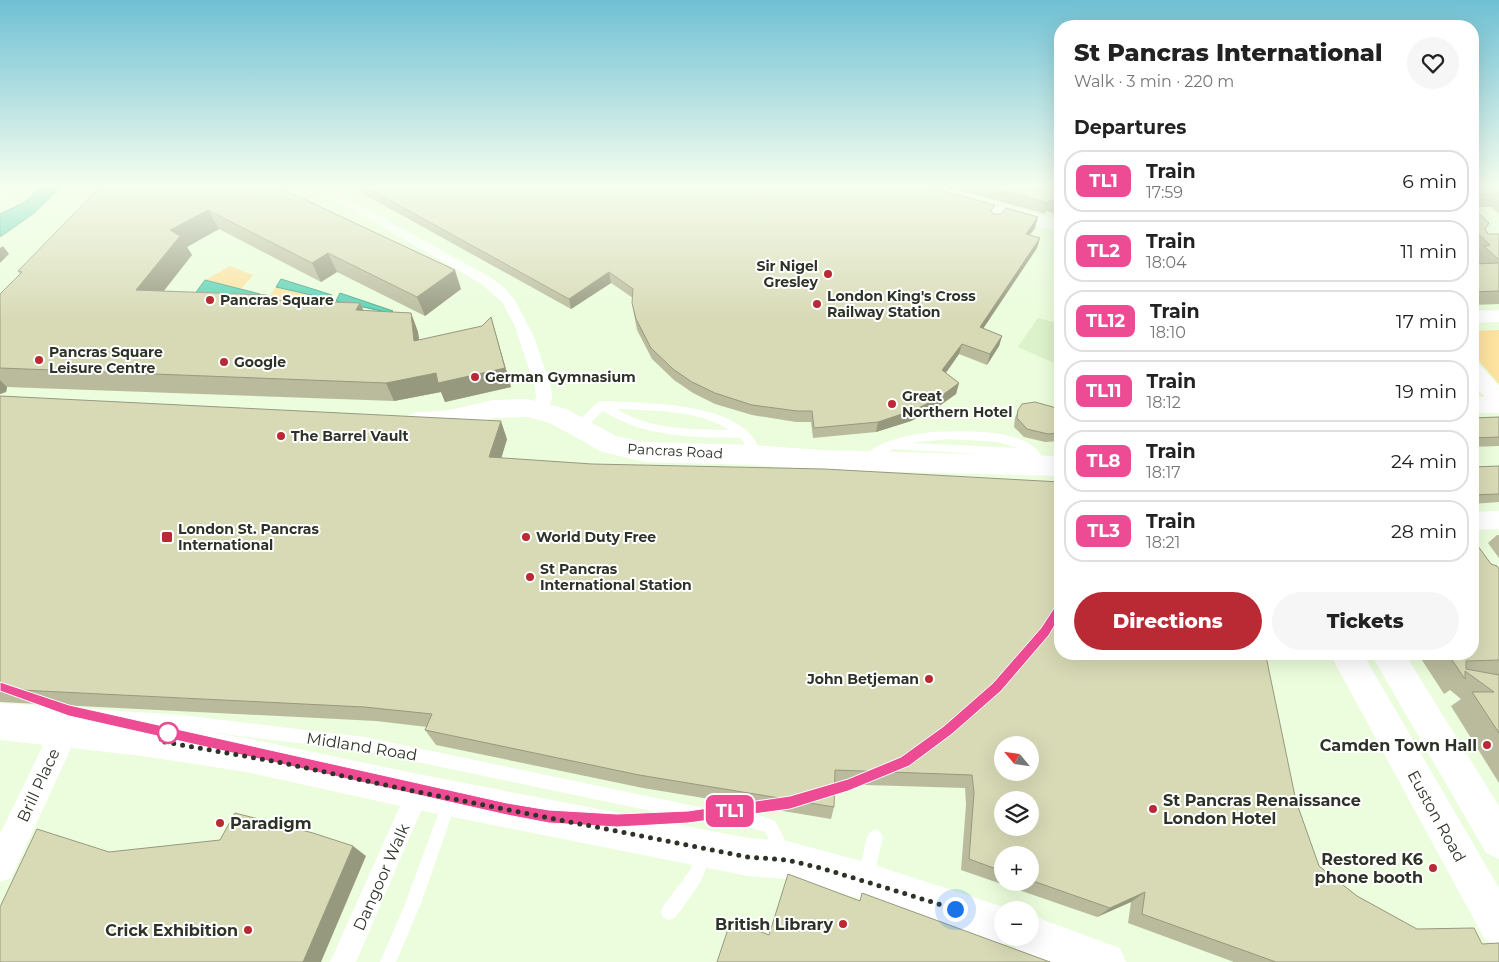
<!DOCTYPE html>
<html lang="en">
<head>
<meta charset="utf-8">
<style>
  body { margin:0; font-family:Montserrat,sans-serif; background:#f6f6f6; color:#222; height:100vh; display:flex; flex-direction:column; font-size:19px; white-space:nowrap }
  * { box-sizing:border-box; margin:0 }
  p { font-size:16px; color:#767676 }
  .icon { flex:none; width:28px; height:28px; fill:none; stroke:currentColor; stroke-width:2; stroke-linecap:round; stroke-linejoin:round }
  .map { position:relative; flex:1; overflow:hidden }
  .drawer { position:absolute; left:1054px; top:20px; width:425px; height:640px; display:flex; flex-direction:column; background:#fff; border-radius:20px; box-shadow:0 5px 20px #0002 }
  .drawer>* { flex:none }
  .badge { padding:0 10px; border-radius:8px; font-size:18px; line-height:32px }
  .needle { width:32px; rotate:299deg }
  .buttons { position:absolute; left:994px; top:736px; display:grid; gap:10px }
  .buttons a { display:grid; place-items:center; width:45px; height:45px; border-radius:50%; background:#fff; box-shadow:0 5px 20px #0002; font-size:25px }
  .you { position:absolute; width:25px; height:25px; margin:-12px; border:4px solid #fff; border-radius:50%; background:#1a73e8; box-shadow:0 0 0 8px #1a73e833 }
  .map>.badge { position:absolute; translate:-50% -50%; box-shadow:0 0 0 2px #fff }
  h2 { padding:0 20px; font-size:19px; line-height:45px }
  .round { display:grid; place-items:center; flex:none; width:52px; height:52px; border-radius:26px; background:#f6f6f6 }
  .overview { display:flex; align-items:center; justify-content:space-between; height:85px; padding:0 20px }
  h1 { font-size:24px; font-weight:800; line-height:38px }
  .button { display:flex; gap:10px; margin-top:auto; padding:10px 20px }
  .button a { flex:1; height:58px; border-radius:30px; background:#ba2a34; color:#fff; font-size:20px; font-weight:800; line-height:58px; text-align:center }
  .button a+a { background:#f6f6f6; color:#222 }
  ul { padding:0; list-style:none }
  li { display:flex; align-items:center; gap:15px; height:62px; margin:0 10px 8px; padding:0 10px; border:2px solid #e0e0e0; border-radius:20px }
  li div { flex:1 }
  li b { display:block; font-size:19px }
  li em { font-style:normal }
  li .badge { min-width:55px; font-weight:700; text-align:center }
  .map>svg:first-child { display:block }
  .built { fill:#dcf2ca }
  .green { fill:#fde2a0 }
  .water { fill:#5ad2b5; stroke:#4ca38a }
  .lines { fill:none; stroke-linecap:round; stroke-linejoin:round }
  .service { fill:#fff; fill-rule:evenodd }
  .pedestrian { fill:#fff; fill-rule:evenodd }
  .minor { fill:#fff; fill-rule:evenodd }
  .tertiary { fill:#fff; fill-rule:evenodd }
  .primary { fill:#fff; fill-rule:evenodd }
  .trunk { fill:#fff; fill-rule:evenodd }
  .wall { fill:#babb9d; fill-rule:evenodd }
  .shaded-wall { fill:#97997f }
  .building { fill:#d8dab6; stroke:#97997f; fill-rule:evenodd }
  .line { fill:#ee4b95; stroke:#fff }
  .walk { stroke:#2d3427; stroke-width:5; stroke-dasharray:0 9 }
  .poi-dot { fill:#ba2a34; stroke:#fff; stroke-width:2 }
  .stop-dot { fill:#fff; stroke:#ee4b95; stroke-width:2.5 }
  .labels { text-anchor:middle; stroke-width:4; stroke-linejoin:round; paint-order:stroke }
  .poi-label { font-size:14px; font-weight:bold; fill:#2d3427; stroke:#fff; text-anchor:start }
  .street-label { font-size:14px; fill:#2d3427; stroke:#fff }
  .near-poi-label { font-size:16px; font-weight:bold; fill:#2d3427; stroke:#fff; text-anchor:end }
  .near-street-label { font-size:16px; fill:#2d3427; stroke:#fff }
</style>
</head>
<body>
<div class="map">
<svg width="1499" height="962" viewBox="0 0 1499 962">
  <rect width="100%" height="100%" fill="#ebfddc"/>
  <polygon class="built" points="1038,318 1060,324 1059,365 1018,347"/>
  <g class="green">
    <polygon points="230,266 253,275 241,289 205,280"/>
    <polygon points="276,287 329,299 322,312 259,310"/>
    <polygon points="1499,330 1499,384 1472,353 1473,331"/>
  </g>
  <g class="water">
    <polygon points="42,186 62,186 34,213 0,237 0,214 25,202"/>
    <polygon points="281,279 332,295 329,299 276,287"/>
    <polygon points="205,280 260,294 255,301 194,295"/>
    <polygon points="340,293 393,311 390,313 336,301"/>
  </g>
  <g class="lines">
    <g class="service">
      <path d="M602,401C643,403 717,402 748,432C755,438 758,447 761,455L756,459L752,458L741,438C693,437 645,438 603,411L583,430H575L574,427L575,424L598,402ZM617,409C653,411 697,409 729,430C691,429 650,430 617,409Z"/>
      <path d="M933,432C960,431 1017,428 1037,450C1041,454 1045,461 1048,466L1042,470L1038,469L1029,457L893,449L871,463H863L861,460C874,441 911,434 933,432ZM948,439L997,442L1018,448L910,443Z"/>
      <path d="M0,703L182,715L365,737L718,811C738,810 757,813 775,821L792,853L789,858L784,861L779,858L765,832L737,824L718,825L365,751L182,729L0,717Z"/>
      <polygon points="449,796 454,798 456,803 420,906 396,962 380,962 405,904 444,798"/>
      <polygon points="875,829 880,832 883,837 874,876 871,881 866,884 861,881 858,876 867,837 870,832"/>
      <polygon points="704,846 709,849 712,854 700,883 675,918 669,920 663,918 661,912 663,906 689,872 699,849"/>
    </g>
    <g class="pedestrian">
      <polygon points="311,186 326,186 490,277 506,289 515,300 534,337 551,387 552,399 546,414 540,416 534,414 532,410 536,397 535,387 514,324 502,302 480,283"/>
      <polygon points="0,190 6,194 4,198 0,199"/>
      <polygon points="418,781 426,784 429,792 356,962 330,962 410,784"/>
    </g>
    <g class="minor">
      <polygon points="1499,310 1499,322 1472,323 1472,311"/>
      <polygon points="1472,362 1479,364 1499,386 1499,413 1472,413 1472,397 1485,397 1472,383"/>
      <polygon points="1499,511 1499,529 1472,530 1472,512"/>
      <polygon points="65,718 75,721 79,731 11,878 0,882 0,834 55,721"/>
    </g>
    <polygon class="tertiary" points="0,708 142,722 246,738 418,774 748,838 787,841 865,862 1013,910 1002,910 1002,938 1030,938 1030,915 1120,948 1126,962 1050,962 1016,949 1012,940 1002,945 865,900 821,888 787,879 748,876 418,810 246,772 142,756 0,740"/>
    <g class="primary">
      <path d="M906,186C955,182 1011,210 1060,219V231L1030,225L909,190Z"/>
      <polygon points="527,399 567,409 616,436 645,442 756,445 821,450 1060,456 1060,476 821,470 756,465 645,462 602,452 550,423 527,417 494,418 444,429 418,432 409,429 405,422 409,415 418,412 444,411 494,400"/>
    </g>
    <g class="trunk">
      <polygon points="1330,654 1363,654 1499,888 1499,946 1485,940"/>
      <polygon points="1371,654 1405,654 1499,806 1499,859 1486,853"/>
    </g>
  </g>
  <g class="wall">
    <polygon points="276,186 461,289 425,316 337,272 321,282 219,229 187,247 192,255 164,291 267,295 269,300 360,303 363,310 411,313 418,332 419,340 482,326 491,317 511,387 445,402 441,392 394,401 7,387 6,392 0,394 0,294 20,274 18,271"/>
    <polygon points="349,186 926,186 993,213 994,214 1035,228 1030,235 1040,238 1037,248 983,328 1002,336 999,346 987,365 959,354 946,373 959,383 956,394 935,409 911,421 876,432 813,438 811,422 796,422 752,415 715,404 693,393 674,380 652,359 637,330 634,314 632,303 633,298 611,283 571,309"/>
    <polygon points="929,186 1060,186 1060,215 1046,211 1044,214 1042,213 944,186"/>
    <polygon points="1472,186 1499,186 1499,214 1491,207 1472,207"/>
    <polygon points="1472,207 1488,234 1499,234 1499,304 1472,305 1472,264 1478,264 1473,259 1476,255 1472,252"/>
    <path d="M0,396L507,439L501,458L1296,801L1319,866L1357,896L1417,929L1482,944L1499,962H1234L1128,923L1131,902L1097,917L961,870L966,805L965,788L834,784V807L831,819L643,788L436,745L425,730L427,727L376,721L0,702ZM1002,855H1030V882H1002Z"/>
    <polygon points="1018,410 1060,412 1060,441 1045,442 1024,437 1014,427 1015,418"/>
    <polygon points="1499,417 1499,446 1472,447 1472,418"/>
    <polygon points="1499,466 1499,502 1472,504 1472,467"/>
    <polygon points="1497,535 1499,535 1499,558 1488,543"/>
    <polygon points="1491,564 1499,569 1499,675 1497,675 1499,675 1499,783 1451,706 1461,699 1450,690 1444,694 1418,654 1472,654"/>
  </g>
  <g class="shaded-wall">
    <polygon points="1049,200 1046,211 1044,214 1048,203"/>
    <polygon points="208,210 219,229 187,247 192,255 149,309 136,290 170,230"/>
    <polygon points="1038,217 1035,228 1023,244 1026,234"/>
    <polygon points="1040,238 1037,248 977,338 980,327"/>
    <polygon points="3,246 9,254 0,263 0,248"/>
    <polygon points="328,253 337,272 321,282 312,263"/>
    <polygon points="455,270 461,289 425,316 417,297"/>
    <polygon points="609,272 611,283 571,309 569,299"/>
    <polygon points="267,295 277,314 263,300"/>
    <polygon points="360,303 369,322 356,310"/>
    <polygon points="411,313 418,332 422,360 414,341"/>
    <polygon points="491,317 511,387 445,402 441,392 394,401 386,383 436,373"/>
    <polygon points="1002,336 999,346 987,365 990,354"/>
    <polygon points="962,344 959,354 940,381 942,370"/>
    <polygon points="0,380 7,387 6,392 0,394"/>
    <polygon points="959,383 956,394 935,409 911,421 876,432 878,422"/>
    <polygon points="501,421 507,439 496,476 489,457"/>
    <polygon points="353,846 366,856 321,962 303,962"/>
    <polygon points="1145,892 1131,902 1097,917 1110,908"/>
  </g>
  <g class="building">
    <polygon points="101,186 276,186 455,270 417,297 328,253 312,263 208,210 170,230 180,236 136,290 267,295 263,300 360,303 356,310 411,313 414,341 482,326 491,317 505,368 438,383 436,373 386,383 0,368 0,294 22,272 18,271"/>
    <polygon points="364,186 926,186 995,205 991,211 994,214 1001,214 1006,208 1038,217 1026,234 1040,238 980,327 1002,336 990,354 962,344 942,370 959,383 937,399 914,410 878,422 814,428 812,411 797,411 752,405 715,393 692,382 673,369 651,348 636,319 632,303 633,289 609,272 569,299"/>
    <polygon points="983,186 1060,186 1060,203 1049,200 1048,203 1045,202"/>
    <rect x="1472" y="186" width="27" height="8"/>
    <polygon points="1472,207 1489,223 1485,229 1488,234 1499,234 1499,260 1484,246 1490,245 1472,228"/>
    <polygon points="1499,263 1499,291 1472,292 1472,264"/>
    <path d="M0,396L501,421L489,457L592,464L824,469L1060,482V654H1264L1267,661L1296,801L1319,866L1357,896L1417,929L1474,928L1482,944L1499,943V962H1276L1142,914L1145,892L1110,908L1030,880V855H1002V871L969,859L974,793L972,775L835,770L834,807L639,775L425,730L432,714L364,707L0,689ZM1002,745H1030V772H1002ZM1002,800H1030V828H1002Z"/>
    <polygon points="1035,402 1053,407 1060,412 1060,433 1048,434 1027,429 1017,418 1018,410 1022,404"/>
    <polygon points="1499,417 1499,437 1472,438 1472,418"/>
    <polygon points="1499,466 1499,494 1472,495 1472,467"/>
    <polygon points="1472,538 1491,564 1497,566 1499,569 1499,660 1466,661 1466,669 1499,675 1499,733 1472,692 1494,692 1465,671 1465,679 1448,654 1472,654"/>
    <polygon points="235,813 313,833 353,846 303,962 0,962 0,907 37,829 109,852 220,840"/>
    <polygon points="788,874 860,901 862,893 1050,962 717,962 731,920 769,935"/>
  </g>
  <linearGradient id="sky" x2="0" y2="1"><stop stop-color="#6fc0d4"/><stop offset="0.58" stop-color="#f6feef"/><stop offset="1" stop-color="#f6feef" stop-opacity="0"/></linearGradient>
  <rect width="1499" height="320" fill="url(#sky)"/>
  <polygon class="line" points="1060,604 1065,608 1049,635 1001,691 952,734 909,766 848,791 790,809 688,823 617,827 549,823 507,815 69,716 0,691 0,682 69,705 507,803 549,810 617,814 688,811 790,796 848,779 901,757 944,726 993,683 1041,628 1056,605"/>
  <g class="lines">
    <polyline class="walk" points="168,733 159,741 278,762 418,792 748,857 787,860 821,868 955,909"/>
  </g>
  <g class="poi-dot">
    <circle cx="828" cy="274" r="5"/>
    <circle cx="210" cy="300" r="5"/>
    <circle cx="817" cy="304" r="5"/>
    <circle cx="39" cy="360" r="5"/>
    <circle cx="224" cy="362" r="5"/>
    <circle cx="475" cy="377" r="5"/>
    <circle cx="892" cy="404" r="5"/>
    <circle cx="281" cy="436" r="5"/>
    <rect x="161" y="531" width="12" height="12" rx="2.5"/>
    <circle cx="526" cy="537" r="5"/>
    <circle cx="530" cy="577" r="5"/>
    <circle cx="929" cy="679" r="5"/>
    <circle cx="1487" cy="745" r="5"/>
    <circle cx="1153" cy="809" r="5"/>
    <circle cx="220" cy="823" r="5"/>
    <circle cx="1433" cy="868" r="5"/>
    <circle cx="843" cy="924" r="5"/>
    <circle cx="248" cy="930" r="5"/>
  </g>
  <circle class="stop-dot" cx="168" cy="733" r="10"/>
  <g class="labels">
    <g class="poi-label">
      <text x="818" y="271" text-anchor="end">Sir Nigel<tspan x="818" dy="16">Gresley</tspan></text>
      <text x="827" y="301">London King's Cross<tspan x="827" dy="16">Railway Station</tspan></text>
      <text x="220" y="305">Pancras Square</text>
      <text x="49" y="357">Pancras Square<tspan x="49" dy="16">Leisure Centre</tspan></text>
      <text x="234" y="367">Google</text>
      <text x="485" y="382">German Gymnasium</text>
      <text x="902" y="401">Great<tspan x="902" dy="16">Northern Hotel</tspan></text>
      <text x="291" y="441">The Barrel Vault</text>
      <text x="178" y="534">London St. Pancras<tspan x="178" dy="16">International</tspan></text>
      <text x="536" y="542">World Duty Free</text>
      <text x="540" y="574">St Pancras<tspan x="540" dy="16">International Station</tspan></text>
      <text x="919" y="684" text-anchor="end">John Betjeman</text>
    </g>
    <g class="street-label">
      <text transform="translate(675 451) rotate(3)" y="5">Pancras Road</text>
    </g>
    <g class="near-poi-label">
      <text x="1477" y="751">Camden Town Hall</text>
      <text x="1163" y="806" text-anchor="start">St Pancras Renaissance<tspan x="1163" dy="18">London Hotel</tspan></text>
      <text x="230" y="829" text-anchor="start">Paradigm</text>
      <text x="1423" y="865">Restored K6<tspan x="1423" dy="18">phone booth</tspan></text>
      <text x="833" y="930">British Library</text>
      <text x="238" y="936">Crick Exhibition</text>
    </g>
    <g class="near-street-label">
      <text transform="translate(362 746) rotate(9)" y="6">Midland Road</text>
      <text transform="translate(38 785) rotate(-65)" y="6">Brill Place</text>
      <text transform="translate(1437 816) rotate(61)" y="6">Euston Road</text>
      <text transform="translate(381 877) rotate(-66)" y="6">Dangoor Walk</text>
    </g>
  </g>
</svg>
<div class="buttons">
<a><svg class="needle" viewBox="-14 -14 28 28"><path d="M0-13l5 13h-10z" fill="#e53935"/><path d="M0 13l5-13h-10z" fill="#767676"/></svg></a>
<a><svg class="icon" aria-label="layers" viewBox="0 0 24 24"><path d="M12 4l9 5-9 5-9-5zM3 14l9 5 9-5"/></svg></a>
<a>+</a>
<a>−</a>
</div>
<div class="you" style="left:955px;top:909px"></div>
<b class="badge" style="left:730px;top:811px;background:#ee4b95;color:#fff">TL1</b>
<section class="drawer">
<div class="overview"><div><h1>St Pancras International</h1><p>Walk · 3 min · 220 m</p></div><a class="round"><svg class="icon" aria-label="heart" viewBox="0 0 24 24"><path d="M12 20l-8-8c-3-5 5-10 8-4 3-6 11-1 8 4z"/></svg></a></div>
<h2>Departures</h2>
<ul>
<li><span class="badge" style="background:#ee4b95;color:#fff">TL1</span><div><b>Train</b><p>17:59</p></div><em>6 min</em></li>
<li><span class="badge" style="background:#ee4b95;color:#fff">TL2</span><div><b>Train</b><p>18:04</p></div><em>11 min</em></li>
<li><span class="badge" style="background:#ee4b95;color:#fff">TL12</span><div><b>Train</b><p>18:10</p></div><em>17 min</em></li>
<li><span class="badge" style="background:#ee4b95;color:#fff">TL11</span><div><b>Train</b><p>18:12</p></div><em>19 min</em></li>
<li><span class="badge" style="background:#ee4b95;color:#fff">TL8</span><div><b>Train</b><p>18:17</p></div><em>24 min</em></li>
<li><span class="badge" style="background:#ee4b95;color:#fff">TL3</span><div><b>Train</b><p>18:21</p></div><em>28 min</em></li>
</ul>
<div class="button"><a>Directions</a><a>Tickets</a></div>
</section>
</div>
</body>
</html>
